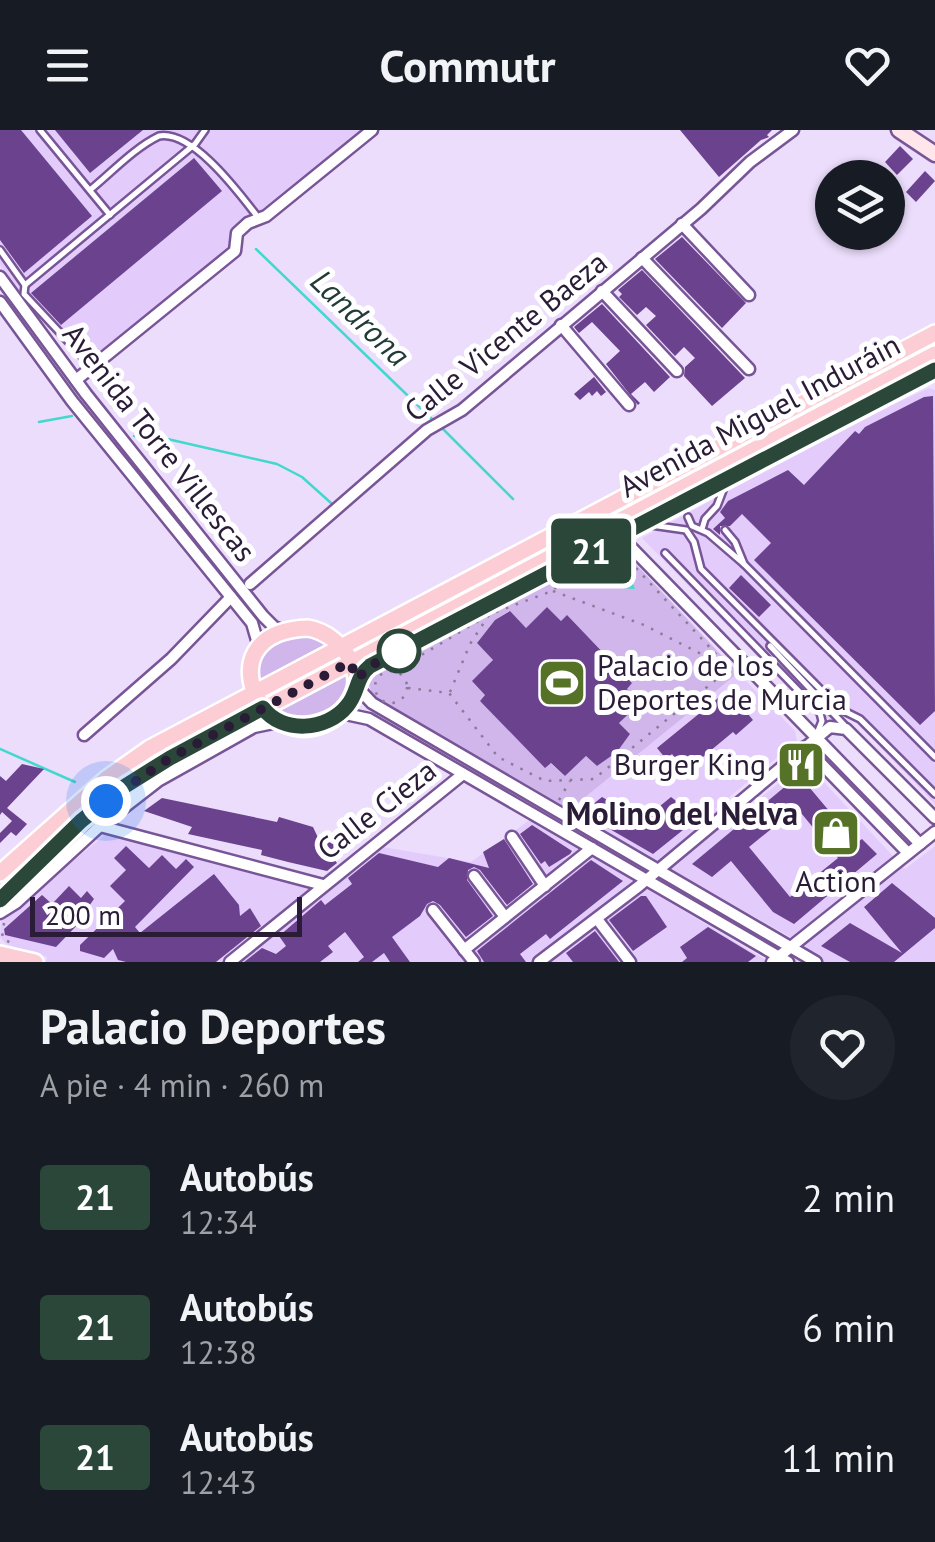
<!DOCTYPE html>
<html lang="es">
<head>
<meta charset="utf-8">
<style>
  body { margin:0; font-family:"PT Sans",sans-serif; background:#20242c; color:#f1f3f6; height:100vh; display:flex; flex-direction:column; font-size:38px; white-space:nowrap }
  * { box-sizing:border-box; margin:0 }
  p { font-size:32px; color:#9ea1a6 }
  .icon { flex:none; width:55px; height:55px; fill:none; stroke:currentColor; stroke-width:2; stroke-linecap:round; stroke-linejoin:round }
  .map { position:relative; height:832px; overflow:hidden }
  .drawer { display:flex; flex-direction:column; background:#171b24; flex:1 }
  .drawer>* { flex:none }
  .badge { padding:0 20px; border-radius:8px; font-size:35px; line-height:65px }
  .fabs { position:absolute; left:815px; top:30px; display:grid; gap:20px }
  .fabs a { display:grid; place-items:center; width:90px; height:90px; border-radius:50%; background:#171b24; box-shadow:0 2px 8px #0004; font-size:50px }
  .scale { position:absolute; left:30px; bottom:25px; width:272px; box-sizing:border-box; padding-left:10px; border:5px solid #2a1c37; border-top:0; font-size:28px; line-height:35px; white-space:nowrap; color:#2a1c37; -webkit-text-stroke:8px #fff; paint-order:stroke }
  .you { position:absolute; width:50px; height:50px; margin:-25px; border:8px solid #fff; border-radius:50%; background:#1a73e8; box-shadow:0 0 0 15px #1a73e833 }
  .map>.badge { position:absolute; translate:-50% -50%; box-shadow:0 0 0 5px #fff }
  .round { display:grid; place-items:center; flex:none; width:105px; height:105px; border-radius:52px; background:#20242c }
  .headline { display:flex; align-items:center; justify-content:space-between; height:170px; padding:0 40px }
  h1 { font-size:48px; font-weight:600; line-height:75px }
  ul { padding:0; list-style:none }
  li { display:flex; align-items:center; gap:30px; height:130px; padding:0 40px }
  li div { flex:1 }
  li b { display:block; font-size:38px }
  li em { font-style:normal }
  li .badge { min-width:110px; font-weight:700; text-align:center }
  header { display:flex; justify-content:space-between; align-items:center; height:130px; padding:0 40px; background:#171b24; font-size:45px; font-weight:600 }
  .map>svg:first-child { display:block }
  .built { fill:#e3ccfc }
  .green { fill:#d0b6eb; fill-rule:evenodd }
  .water { fill:#42d8cc }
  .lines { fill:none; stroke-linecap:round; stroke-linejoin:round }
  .stream { stroke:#42d8cc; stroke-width:2.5 }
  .building { fill:#6b428e; fill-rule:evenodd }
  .service-casing { stroke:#785597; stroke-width:10 }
  .minor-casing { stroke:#785597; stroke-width:15 }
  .secondary-casing { stroke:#785597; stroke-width:19 }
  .primary-casing { stroke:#fff; stroke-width:20 }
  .path { stroke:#8a7c99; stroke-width:2.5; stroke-dasharray:2.5 8; stroke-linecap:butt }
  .service { stroke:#fff; stroke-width:5 }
  .minor { stroke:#fff; stroke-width:10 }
  .secondary { stroke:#fee6ea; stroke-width:14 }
  .primary { stroke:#fccdd5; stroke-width:15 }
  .line-casing { stroke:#fff; stroke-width:22 }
  .line { stroke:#2a4739; stroke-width:15 }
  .walk { stroke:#2a1c37; stroke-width:10; stroke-dasharray:0 18 }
  .stop-dot { fill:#fff; stroke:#2a4739; stroke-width:5 }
  .labels { text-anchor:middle; stroke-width:10; stroke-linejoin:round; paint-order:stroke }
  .street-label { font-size:30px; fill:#2a1c37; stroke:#fff }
  .poi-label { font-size:30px; fill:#2a1c37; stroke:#fff; text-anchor:start }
  .water-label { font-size:32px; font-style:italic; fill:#223b38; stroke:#fff }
  .neighbourhood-label { font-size:32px; font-weight:bold; fill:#2a1c37; stroke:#fff }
</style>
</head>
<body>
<header><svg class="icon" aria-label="menu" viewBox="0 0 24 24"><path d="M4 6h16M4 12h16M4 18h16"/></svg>Commutr<svg class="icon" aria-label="heart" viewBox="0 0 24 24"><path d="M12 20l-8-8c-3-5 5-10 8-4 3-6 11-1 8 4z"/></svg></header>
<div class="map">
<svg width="935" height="832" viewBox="0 0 935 832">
  <rect width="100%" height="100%" fill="#ebddfb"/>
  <g class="built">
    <polygon points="0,0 377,0 83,235 21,166 0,135"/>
    <polygon points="929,258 935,260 935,674 849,585 839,581 831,589 822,586 797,567 642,408 857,291"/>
    <polygon points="738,543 795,601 797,611 715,679 729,693 805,632 905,739 935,716 935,832 785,832 806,816 568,681"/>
    <polygon points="531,689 769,832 46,832 47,827 6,814 0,807 1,789 105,705 308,758 365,714 471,732"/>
  </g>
  <g class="green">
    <polygon points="935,212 935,218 362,519 360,513"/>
    <path d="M617,414L738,543L568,681L373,567L367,549L369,542L607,417ZM547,477L561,491L567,486L632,552L627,559L640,572L619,593L630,604L617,622L597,636L586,626L565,646L480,571L485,565L493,530L477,513L495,490L509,481L526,498Z"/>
    <path d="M309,507L327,514L258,552C257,519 279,510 309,507Z"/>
    <path d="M345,543C352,577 303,603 277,580Z"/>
  </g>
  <polygon class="water" points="616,431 629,444 635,459 610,457 610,448 586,447 603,433"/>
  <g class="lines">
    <g class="stream">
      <polyline points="256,119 433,290"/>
      <polyline points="39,292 72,286"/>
      <polyline points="439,298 442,298 513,369"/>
      <polyline points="134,306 163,308 277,334 302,347 331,373"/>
      <polyline points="0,619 75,652"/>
    </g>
  </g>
  <g class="building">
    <polygon points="0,0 21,0 92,86 24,143 0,110"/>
    <polygon points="55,0 143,0 90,43"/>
    <polygon points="680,0 772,0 767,5 769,7 761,10 719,47"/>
    <polygon points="900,16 913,29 897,45 885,32"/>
    <polygon points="194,28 222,61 61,195 31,163"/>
    <polygon points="925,41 935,51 916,72 906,62"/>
    <polygon points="682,107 746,173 722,198 655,129"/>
    <polygon points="642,140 745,248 712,276 684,246 685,237 695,228 684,217 675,226 646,195 656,186 646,177 637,185 619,167 622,164 618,160"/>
    <polygon points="602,174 670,247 654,262 645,252 631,264 640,273 638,275 606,234 620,221 592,192 579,203 574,197"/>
    <polygon points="594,247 606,262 601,266 597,261 592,266 589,262 580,270 574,264"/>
    <polygon points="933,266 935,581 920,595 754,430 771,413 742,384 730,396 720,396 720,405 713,399 725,388 720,382 728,371 788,340 804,355 855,301 859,304 865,297 924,267"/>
    <polygon points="741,445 771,475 759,487 729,458"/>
    <polygon points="547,477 561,491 567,485 632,553 627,559 641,572 619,593 630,604 617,622 597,636 586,626 565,646 551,633 545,638 480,571 485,565 472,551 493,530 477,513 495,490 510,481 526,498"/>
    <polygon points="728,560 753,590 736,605 733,602 686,641 672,624 666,629 657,618"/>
    <polygon points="22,634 44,639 7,678 27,694 16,706 11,702 0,713 0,703 12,691 2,682 0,685 0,646 6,651"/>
    <path d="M799,645L856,713L862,709L877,724L794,794L773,782L731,731L712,747L692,734ZM797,678L838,728L790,767L749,717Z"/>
    <polygon points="602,667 643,690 671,667 698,688 653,724 582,683"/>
    <polygon points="162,668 277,692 279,687 313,697 321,714 328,708 332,713 341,706 348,714 343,725 332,727 337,733 327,741 288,732 261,725 262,720 188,704 192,697 144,681"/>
    <polygon points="532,695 572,721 570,724 549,737 545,731 541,734 520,704"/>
    <polygon points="504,709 533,754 507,775 480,740 474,737 468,740 467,750 493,786 466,807 440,775 433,771 427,774 420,786 392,807 410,832 390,832 384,823 372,832 358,832 364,827 345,802 328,816 333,822 320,832 244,832 262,818 276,824 286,816 279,806 321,770 325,775 352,754 348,748 379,723 438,737 449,728 489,738 483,722"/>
    <polygon points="126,716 149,738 162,725 176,739 186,729 194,737 135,797 140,803 214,744 239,775 240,786 250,778 261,796 216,832 126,832 118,830 113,819 104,828 80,821 80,815 125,771 110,756 126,740 114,728"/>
    <polygon points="591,730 623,751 550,809 546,804 520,824 526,832 484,832 477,821"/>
    <polygon points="892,753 935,788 935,798 894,832 850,832 821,816 850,793 902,823 864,777"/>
    <polygon points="69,756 81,768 87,761 94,769 82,786 84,788 56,817 5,805 4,799 42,765 52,774"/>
    <polygon points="641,766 646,766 667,797 633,821 609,790"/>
    <polygon points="708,797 756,826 748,832 682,832 687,828 680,817"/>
    <polygon points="595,801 619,832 573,832 566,823"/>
  </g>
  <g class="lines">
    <g class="service-casing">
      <g id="service">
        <polyline points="40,0 110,85"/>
        <path d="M90,60C111,43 134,18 159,6C193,0 239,63 257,86"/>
        <polyline points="0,120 25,155 24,164 92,237"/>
        <polyline points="25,155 195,14 205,0"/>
        <polyline points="688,387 692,396 708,403 744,434 935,627"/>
        <polyline points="644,394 686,400 694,412 701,439 840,579 860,589 935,664"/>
        <polyline points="702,399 705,389 717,376 727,350"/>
        <polyline points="725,400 735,412 744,434"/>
        <polyline points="665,423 820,583 822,591 816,606"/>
        <polyline points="770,516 847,598"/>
      </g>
    </g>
    <g class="minor-casing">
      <g id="minor">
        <polyline points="682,94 749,165"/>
        <polyline points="642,128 749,239"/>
        <polyline points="0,147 86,264 263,486 274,497 284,501"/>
        <polyline points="602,161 677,241"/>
        <polyline points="0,172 72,271 252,493 259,517"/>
        <polyline points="561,195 629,275"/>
        <polyline points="76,250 235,121 237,103 248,93 266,86 372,0"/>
        <polyline points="620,406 920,714"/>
        <polyline points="250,454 427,300 462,280 701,79 750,32 793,0"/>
        <polyline points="357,549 370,536 935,240"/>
        <polyline points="356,556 372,573 816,832"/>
        <polyline points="341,583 369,589 788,832"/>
        <polyline points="84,605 171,529 231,467"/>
        <polyline points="805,617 908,723"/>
        <polyline points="100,696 323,755"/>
        <polyline points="512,707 545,756"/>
        <polyline points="474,746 505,787"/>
        <polyline points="433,780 474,832"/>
        <polyline points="0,783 16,773 100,696 158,651 254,597 278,592"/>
        <polyline points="597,789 630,832"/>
        <polyline points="464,820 592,718"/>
        <polyline points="230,832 463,644"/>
        <polyline points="539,832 639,756 830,597 846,599 935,688"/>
        <polyline points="772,832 935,702"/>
      </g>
    </g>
    <g class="secondary-casing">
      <polyline id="secondary" points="899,0 935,24"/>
    </g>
    <g class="primary-casing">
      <g id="primary">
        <path d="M308,498C343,504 374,550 344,580C274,649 193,502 308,498Z"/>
        <polyline points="0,743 106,649 150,618 935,203"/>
        <polyline points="0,770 94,680 170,628 935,224"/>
        <polyline points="0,824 35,832"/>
      </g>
    </g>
    <g class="path">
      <polyline points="636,438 726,535"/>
      <polyline points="553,461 644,495 729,538"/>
      <polyline points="496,482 552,461 572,443 621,417"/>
      <circle cx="391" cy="557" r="16"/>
      <polyline points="395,541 480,490"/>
      <polyline points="408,558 449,563 498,627 545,651 594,649 734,535"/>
      <polyline points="450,562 470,514 489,485"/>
      <polyline points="559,670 570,651"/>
      <polyline points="4,793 2,808 11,813"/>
    </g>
    <use href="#service" class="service"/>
    <use href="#minor" class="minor"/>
    <use href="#secondary" class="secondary"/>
    <use href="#primary" class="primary"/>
  </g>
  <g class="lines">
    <g class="line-casing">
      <path id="line" d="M0,770L81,691L122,658L170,628L263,578C282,604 327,601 347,576C359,562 355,548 370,536L935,240"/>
    </g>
    <use href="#line" class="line"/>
    <polyline class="walk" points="106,671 170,628 350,532 357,549 370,536 399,521"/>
  </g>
  <defs>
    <g id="stadium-square" transform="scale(2.5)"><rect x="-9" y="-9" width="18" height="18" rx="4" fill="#567226" stroke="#fff"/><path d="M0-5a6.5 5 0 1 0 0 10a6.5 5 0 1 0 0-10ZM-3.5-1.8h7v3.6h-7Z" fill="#fff"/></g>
    <g id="restaurant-square" transform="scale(2.5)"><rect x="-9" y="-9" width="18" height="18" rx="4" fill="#567226" stroke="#fff"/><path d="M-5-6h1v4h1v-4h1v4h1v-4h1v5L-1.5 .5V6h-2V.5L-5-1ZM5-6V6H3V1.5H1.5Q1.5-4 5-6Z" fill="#fff"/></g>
    <g id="shop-square" transform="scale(2.5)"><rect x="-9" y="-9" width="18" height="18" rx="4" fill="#567226" stroke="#fff"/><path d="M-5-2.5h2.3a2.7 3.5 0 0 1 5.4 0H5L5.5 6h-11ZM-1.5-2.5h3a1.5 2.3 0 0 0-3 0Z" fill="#fff"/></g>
  </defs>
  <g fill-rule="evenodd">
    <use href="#stadium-square" x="562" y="553"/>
    <use href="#restaurant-square" x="801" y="635"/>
    <use href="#shop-square" x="836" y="703"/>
  </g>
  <circle class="stop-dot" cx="399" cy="521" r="20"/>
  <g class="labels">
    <g class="street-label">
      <text transform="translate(506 207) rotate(-39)" y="10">Calle Vicente Baeza</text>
      <text transform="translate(760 286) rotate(-28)" y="10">Avenida Miguel Induráin</text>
      <text transform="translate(159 313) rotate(52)" y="10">Avenida Torre Villescas</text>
      <text transform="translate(377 680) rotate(-38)" y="10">Calle Cieza</text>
    </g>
    <g class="poi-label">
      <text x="597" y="546">Palacio de los<tspan x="597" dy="34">Deportes de Murcia</tspan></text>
      <text x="766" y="645" text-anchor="end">Burger King</text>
      <text x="836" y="762" text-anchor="middle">Action</text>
    </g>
    <g class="water-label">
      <text transform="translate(360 188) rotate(44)" y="11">Landrona</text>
    </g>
    <g class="neighbourhood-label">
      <text x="682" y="695">Molino del Nelva</text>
    </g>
  </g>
</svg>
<div class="fabs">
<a><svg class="icon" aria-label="layers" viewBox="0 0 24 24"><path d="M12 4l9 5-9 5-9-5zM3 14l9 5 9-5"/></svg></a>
</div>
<div class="scale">200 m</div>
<div class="you" style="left:106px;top:671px"></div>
<b class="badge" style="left:591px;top:421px;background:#2a4739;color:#fff">21</b>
</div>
<section class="drawer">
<div class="headline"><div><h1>Palacio Deportes</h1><p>A pie · 4 min · 260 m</p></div><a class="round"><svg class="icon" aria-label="heart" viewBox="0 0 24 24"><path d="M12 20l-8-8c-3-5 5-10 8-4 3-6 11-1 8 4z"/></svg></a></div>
<ul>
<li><span class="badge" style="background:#2a4739;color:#fff">21</span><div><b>Autobús</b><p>12:34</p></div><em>2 min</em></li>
<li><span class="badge" style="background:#2a4739;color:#fff">21</span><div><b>Autobús</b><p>12:38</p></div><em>6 min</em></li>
<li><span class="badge" style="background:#2a4739;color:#fff">21</span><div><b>Autobús</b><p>12:43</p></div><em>11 min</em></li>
</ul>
</section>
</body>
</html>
